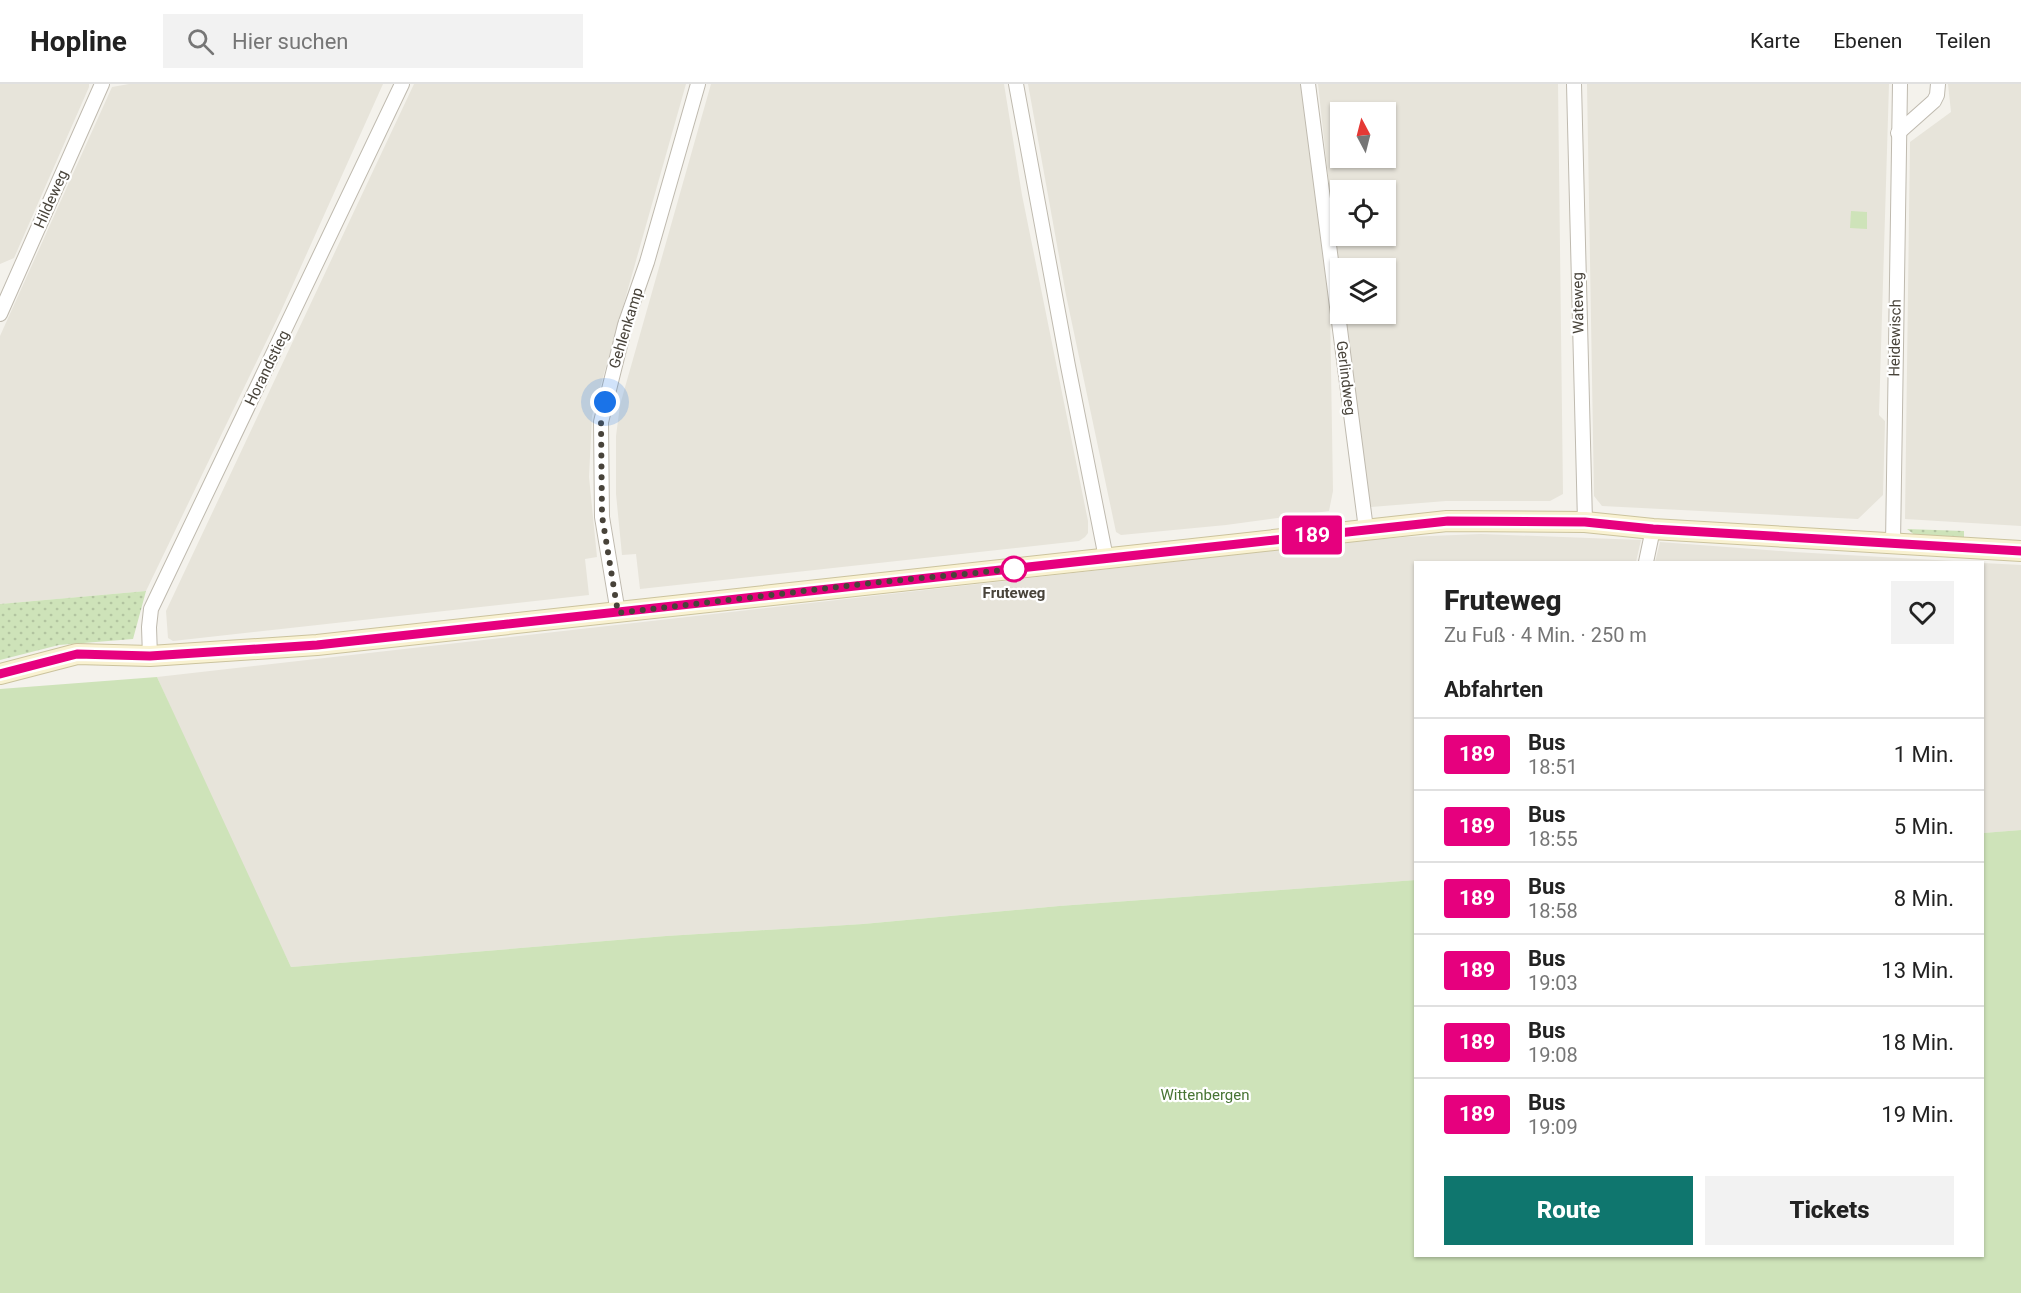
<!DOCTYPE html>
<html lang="de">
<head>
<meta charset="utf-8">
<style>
  body { margin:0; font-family:Roboto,sans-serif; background:#f2f2f2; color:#222; height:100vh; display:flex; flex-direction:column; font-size:22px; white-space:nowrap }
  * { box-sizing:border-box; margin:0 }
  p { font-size:20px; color:#767676 }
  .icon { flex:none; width:33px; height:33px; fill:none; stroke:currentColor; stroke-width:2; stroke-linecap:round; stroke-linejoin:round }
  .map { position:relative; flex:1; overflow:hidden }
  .details { position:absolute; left:1414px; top:477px; width:570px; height:696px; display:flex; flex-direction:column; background:#fff; border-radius:0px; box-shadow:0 2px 4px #0004 }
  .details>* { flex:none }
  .badge { padding:0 12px; border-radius:4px; font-size:21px; line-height:39px }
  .needle { width:39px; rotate:353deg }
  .buttons { position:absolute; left:1330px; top:18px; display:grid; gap:12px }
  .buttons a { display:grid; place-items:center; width:66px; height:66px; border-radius:0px; background:#fff; box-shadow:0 2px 4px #0004; font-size:30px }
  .you { position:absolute; width:30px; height:30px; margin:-15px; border:4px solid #fff; border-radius:50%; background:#1a73e8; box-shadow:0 0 0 9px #1a73e833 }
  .map>.badge { position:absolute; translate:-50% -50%; box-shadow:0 0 0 3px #fff }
  h2 { padding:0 30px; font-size:22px; line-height:54px }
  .round { display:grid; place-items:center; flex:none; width:63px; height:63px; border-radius:0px; background:#f2f2f2 }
  .summary { display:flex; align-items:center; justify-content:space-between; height:102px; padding:0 30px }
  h1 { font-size:28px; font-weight:800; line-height:45px }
  .primary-button { display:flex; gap:12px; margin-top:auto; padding:12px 30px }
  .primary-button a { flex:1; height:69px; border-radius:0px; background:#0f766e; color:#fff; font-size:24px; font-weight:800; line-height:69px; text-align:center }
  .primary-button a+a { background:#f2f2f2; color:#222 }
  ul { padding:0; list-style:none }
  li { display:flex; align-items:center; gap:18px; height:72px; padding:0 30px; border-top:2px solid #e0e0e0 }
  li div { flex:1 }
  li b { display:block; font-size:22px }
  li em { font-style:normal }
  li .badge { min-width:66px; font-weight:700; text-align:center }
  header { display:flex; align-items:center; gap:36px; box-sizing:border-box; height:84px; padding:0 30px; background:#fff; border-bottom:2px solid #e0e0e0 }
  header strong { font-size:28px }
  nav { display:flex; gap:33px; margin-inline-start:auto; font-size:21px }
  .search { width:420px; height:54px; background:#f2f2f2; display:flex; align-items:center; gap:15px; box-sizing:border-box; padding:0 21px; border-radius:0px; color:#767676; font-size:22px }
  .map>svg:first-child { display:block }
  .residential { fill:#e7e4da; fill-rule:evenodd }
  .grass { fill:url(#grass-dots) }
  .park { fill:#cee3b9 }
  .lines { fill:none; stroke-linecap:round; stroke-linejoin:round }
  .street-casing { stroke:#bfbaaf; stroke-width:16 }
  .secondary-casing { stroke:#cbc39e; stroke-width:22 }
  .street { stroke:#fff; stroke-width:14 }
  .secondary { stroke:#f9f2d1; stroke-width:20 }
  .line-casing { stroke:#fff; stroke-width:14 }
  .line { stroke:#e6007e; stroke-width:9 }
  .walk { stroke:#48433a; stroke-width:6; stroke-dasharray:0 10.8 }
  .stop-dot { fill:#fff; stroke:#e6007e; stroke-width:3 }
  .labels { text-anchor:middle; stroke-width:4.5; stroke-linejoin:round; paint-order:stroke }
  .street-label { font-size:15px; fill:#48433a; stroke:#fff }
  .stop-label { font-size:15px; font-weight:bold; fill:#48433a; stroke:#fff }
  .park-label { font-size:15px; fill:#477433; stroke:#fff }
</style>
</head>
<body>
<header>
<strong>Hopline</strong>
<div class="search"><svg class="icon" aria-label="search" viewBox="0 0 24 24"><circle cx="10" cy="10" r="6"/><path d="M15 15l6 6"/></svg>Hier suchen</div>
<nav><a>Karte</a><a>Ebenen</a><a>Teilen</a></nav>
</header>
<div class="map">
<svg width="2021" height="1209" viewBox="0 0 2021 1209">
  <defs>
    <pattern id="grass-dots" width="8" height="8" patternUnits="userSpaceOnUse" patternTransform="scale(1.5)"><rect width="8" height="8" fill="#cee3b9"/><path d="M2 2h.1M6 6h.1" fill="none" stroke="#b2c4a0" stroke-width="1.8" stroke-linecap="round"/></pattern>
  </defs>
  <rect width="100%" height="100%" fill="#f4f2ec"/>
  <g class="residential">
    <polygon points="0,0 89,0 89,3 14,174 0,180"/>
    <polygon points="129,0 383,0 281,227 146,507 0,520 0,252 112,3"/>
    <polygon points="414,0 686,0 592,332 589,393 597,473 585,475 589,511 173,557 168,554 166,527"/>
    <polygon points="711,0 1004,0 1022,111 1088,437 1088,449 1085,453 1079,457 640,505 636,470 622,471 616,410 616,352 620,321"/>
    <polygon points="1028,0 1303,0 1330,224 1333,407 1329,427 1226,441 1121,451 1116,448 1066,211"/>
    <path d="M1318,0H1558L1563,410L1550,417H1446L1371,423L1362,406L1343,230H1386V184H1341V211ZM1341,28H1386V74H1341ZM1341,106H1386V152H1341Z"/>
    <polygon points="1587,0 1889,0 1879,331 1885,337 1883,411 1858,435 1602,422 1594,412"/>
    <polygon points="1948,0 2021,0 2021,442 1905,435 1910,58 1951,28"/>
    <polygon points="1481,450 1641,456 1636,478 1416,478 1416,796 1059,822 863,840 666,852 291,883 223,741 157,593 1339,459 1405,453"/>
    <polygon points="1660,458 1794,468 1971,478 1655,478"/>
    <polygon points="1983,479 2021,481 2021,746 1983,749"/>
  </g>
  <g class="grass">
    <polygon points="1907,445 1964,447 1964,453 1962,455 1916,452"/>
    <polygon points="146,507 133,555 59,561 0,576 0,520"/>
  </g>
  <g class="park">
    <polygon points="1851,127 1867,128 1867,145 1850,144"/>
    <polygon points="157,593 291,883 666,852 863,840 1059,822 1416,796 1416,1172 1983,1172 1983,749 2021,746 2021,1209 0,1209 0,605"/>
  </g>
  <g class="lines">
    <g class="street-casing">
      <g id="street">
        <polyline points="1016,0 1068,282 1106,474"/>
        <polyline points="1308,0 1366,445"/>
        <polyline points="1574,0 1585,438"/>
        <polyline points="1898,49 1934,17 1937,11 1938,0"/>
        <polyline points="0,230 102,0"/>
        <polyline points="1893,459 1900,0"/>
        <polyline points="1646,478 1653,445"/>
        <polyline points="618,529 602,433 601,338 625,241 647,178 698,0"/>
        <polyline points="150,572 149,543 151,525 402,0"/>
      </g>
    </g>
    <g class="secondary-casing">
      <polyline id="secondary" points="0,590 77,570 150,572 317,561 1447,437 1585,438 1653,445 2021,467"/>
    </g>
    <use href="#street" class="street"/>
    <use href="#secondary" class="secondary"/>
  </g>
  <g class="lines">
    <g class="line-casing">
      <polyline id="line" points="0,590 77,570 150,572 317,561 1448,437 1585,438 1653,445 2021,467"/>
    </g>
    <use href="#line" class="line"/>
    <polyline class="walk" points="605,318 601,338 602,432 618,529 881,498 1016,485 1014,485"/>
  </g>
  <circle class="stop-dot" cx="1014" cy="485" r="12"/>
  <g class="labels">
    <g class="street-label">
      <text transform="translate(51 115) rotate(-66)" y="5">Hildeweg</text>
      <text transform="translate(1578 219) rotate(-91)" y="5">Wateweg</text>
      <text transform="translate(626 244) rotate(-73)" y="5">Gehlenkamp</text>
      <text transform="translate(1895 254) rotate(-89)" y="5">Heidewisch</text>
      <text transform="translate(267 284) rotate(-64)" y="5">Horandstieg</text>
      <text transform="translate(1346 294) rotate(83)" y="5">Gerlindweg</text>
    </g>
    <g class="stop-label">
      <text x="1014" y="514">Fruteweg</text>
    </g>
    <g class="park-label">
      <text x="1205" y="1016">Wittenbergen</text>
    </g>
  </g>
</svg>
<div class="buttons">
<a><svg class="needle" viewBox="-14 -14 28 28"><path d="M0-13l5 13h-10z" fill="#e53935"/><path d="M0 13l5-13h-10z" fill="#767676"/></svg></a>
<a><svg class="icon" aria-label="locate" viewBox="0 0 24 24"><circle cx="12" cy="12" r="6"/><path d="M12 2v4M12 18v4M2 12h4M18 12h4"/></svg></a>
<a><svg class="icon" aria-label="layers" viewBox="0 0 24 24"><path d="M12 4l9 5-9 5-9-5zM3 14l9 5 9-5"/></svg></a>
</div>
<div class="you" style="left:605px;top:318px"></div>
<b class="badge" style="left:1312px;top:451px;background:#e6007e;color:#fff">189</b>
<section class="details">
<div class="summary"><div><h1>Fruteweg</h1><p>Zu Fuß · 4 Min. · 250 m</p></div><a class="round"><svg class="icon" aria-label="heart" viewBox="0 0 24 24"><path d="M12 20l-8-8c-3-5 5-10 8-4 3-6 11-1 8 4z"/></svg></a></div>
<h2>Abfahrten</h2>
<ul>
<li><span class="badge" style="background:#e6007e;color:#fff">189</span><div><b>Bus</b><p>18:51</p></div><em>1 Min.</em></li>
<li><span class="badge" style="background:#e6007e;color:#fff">189</span><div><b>Bus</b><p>18:55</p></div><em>5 Min.</em></li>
<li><span class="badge" style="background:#e6007e;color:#fff">189</span><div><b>Bus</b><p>18:58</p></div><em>8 Min.</em></li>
<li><span class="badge" style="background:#e6007e;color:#fff">189</span><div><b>Bus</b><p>19:03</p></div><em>13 Min.</em></li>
<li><span class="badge" style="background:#e6007e;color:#fff">189</span><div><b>Bus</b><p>19:08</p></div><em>18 Min.</em></li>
<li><span class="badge" style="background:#e6007e;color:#fff">189</span><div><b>Bus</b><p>19:09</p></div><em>19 Min.</em></li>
</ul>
<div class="primary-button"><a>Route</a><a>Tickets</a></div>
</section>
</div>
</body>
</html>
